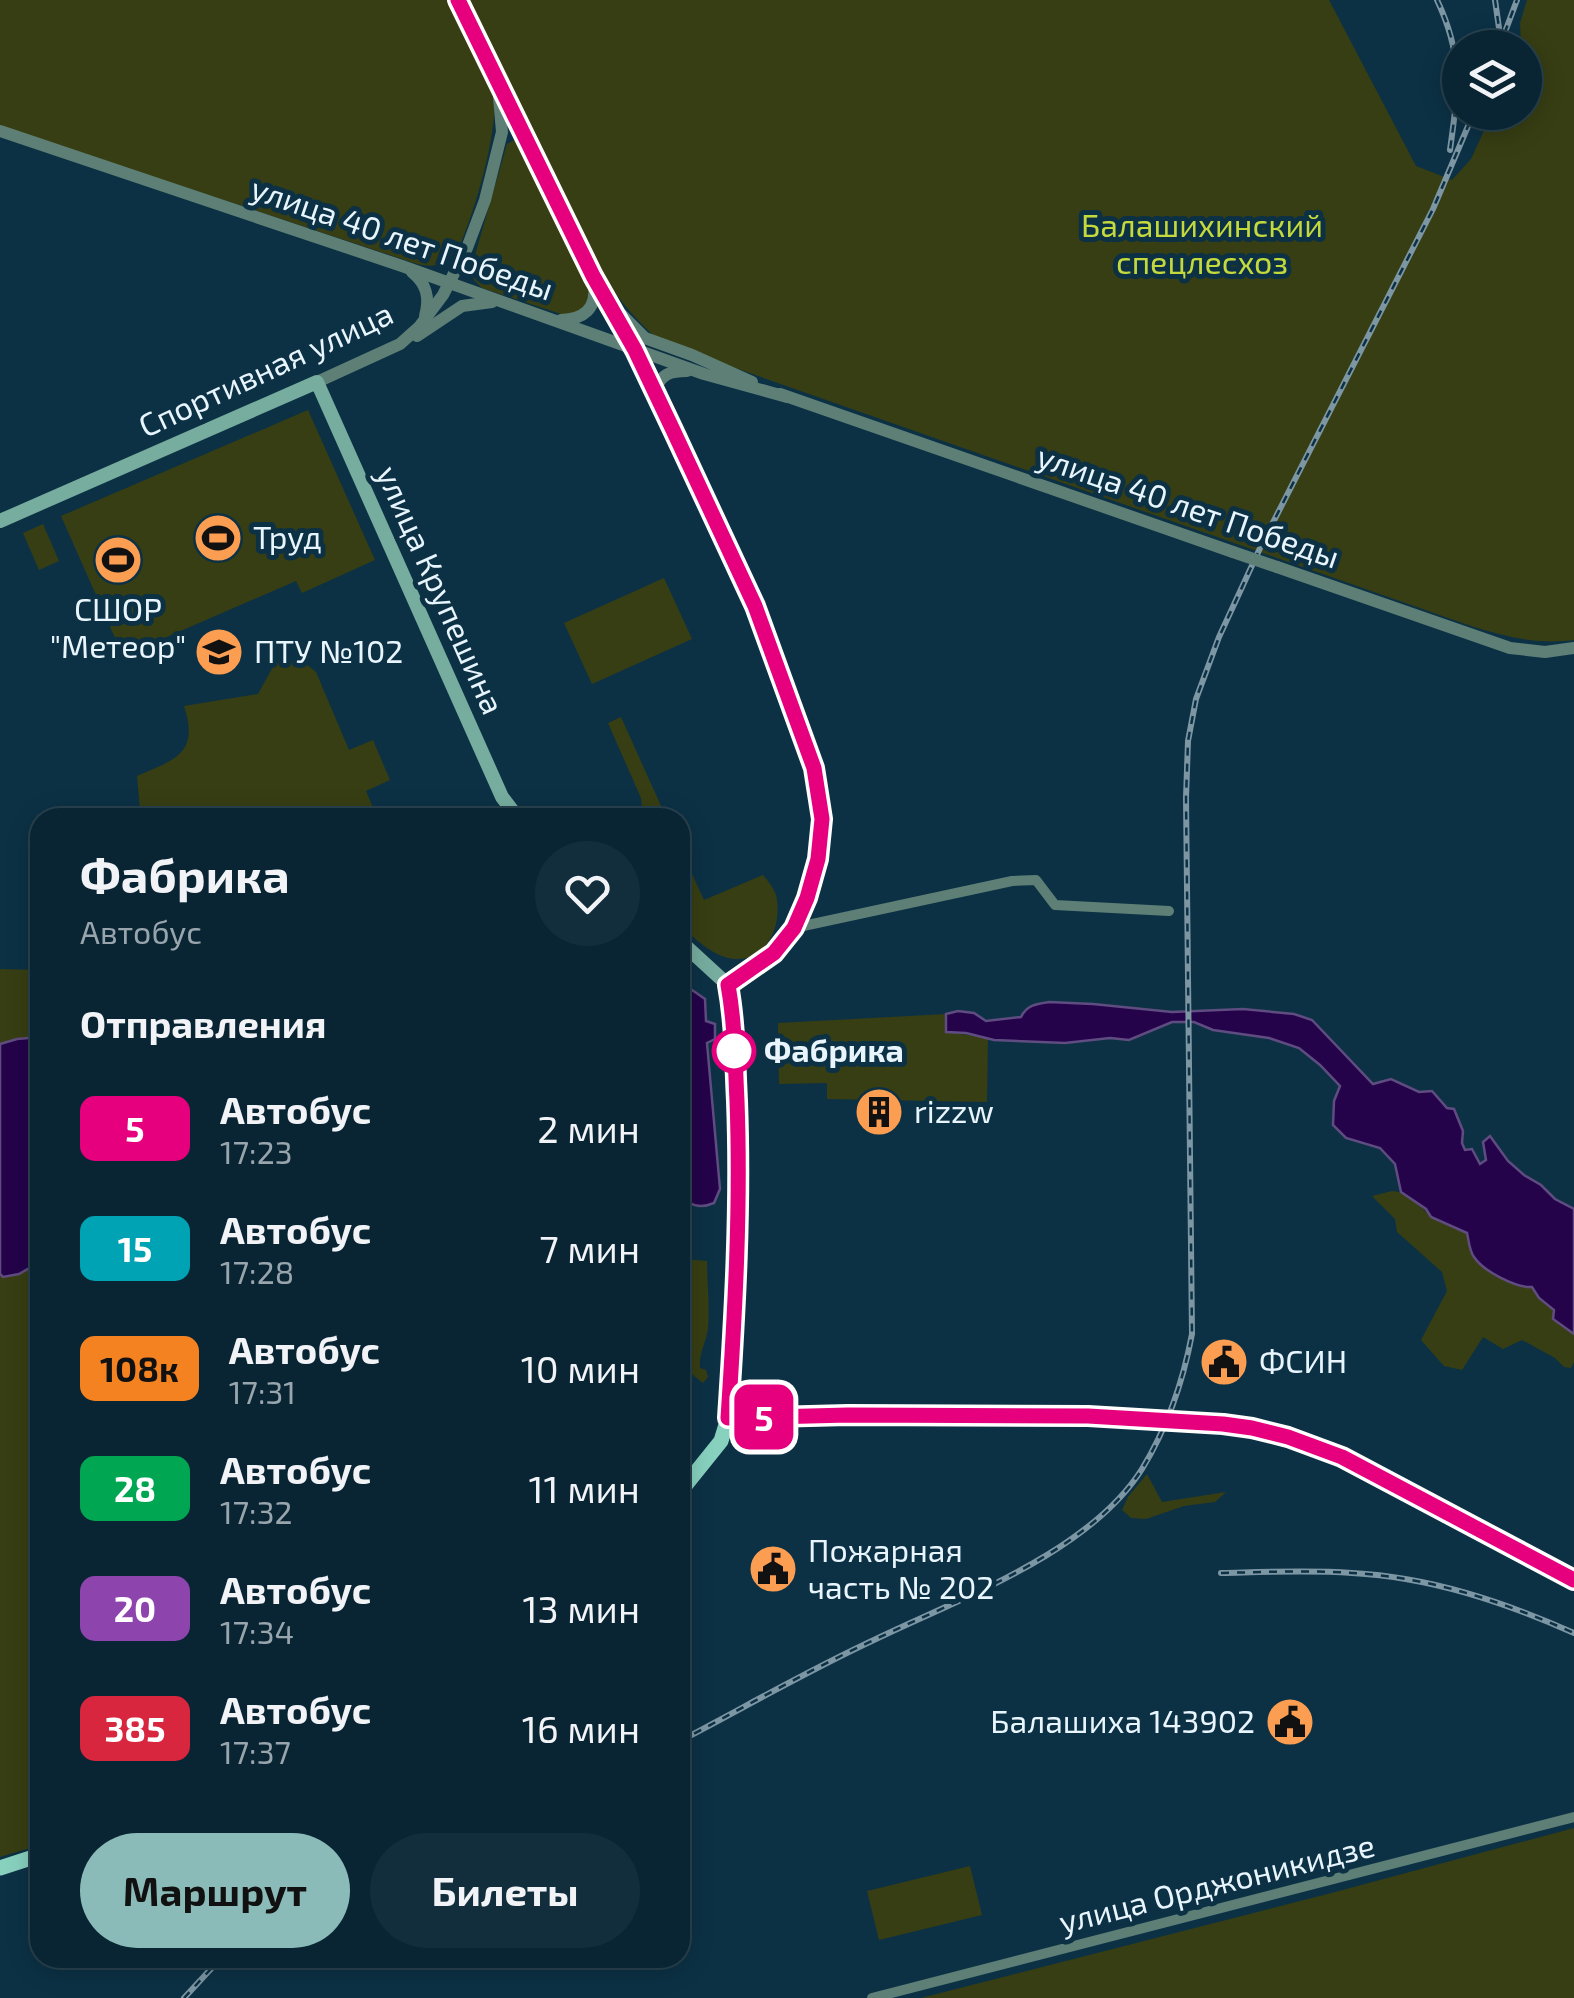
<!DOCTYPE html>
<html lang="ru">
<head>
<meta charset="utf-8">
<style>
  body { margin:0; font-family:"Exo 2",sans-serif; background:#122d3c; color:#f1f3f6; height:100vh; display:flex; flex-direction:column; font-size:38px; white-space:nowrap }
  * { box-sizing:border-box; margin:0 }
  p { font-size:32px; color:#99a5ac }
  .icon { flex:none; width:55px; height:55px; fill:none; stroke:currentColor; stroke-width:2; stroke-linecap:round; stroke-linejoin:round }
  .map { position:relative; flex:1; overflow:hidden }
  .sheet { position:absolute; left:30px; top:808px; width:660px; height:1160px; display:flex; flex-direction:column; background:#092534; border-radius:30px; box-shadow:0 5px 25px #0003,0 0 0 2px #29424f }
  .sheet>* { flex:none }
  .badge { padding:0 20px; border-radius:15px; font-size:35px; line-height:65px }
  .buttons { position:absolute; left:1442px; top:30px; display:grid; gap:20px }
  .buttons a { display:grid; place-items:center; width:100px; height:100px; border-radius:50%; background:#092534; box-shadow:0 5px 25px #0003,0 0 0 2px #29424f; font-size:50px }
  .map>.badge { position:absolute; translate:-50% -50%; box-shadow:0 0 0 5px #fff }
  h2 { padding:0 50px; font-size:38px; line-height:90px }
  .round { display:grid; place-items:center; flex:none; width:105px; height:105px; border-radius:52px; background:#122d3c }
  .head { display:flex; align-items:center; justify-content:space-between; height:170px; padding:0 50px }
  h1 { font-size:48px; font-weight:700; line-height:75px }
  .button { display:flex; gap:20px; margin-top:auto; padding:20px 50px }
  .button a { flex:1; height:115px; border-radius:60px; background:#8bbbb9; color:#111; font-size:40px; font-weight:700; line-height:115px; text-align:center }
  .button a+a { background:#122d3c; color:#f1f3f6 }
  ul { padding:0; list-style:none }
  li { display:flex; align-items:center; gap:30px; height:120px; padding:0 50px }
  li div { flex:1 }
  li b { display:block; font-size:38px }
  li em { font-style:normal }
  li .badge { min-width:110px; font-weight:700; text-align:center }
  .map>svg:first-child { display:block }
  .green { fill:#373e13 }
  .water { fill:#24034a; stroke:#5f4c80; stroke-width:2.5 }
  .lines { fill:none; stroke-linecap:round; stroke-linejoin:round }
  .minor { stroke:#5d7f76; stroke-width:10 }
  .tertiary { stroke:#5d7f76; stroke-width:12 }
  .secondary { stroke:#76ad9f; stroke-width:14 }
  .primary { stroke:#88d1bf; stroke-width:15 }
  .rail-casing { stroke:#7d96a4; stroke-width:6 }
  .rail { stroke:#0c3145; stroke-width:2.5; stroke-dasharray:8; stroke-linecap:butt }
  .tertiary-bridge { stroke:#5d7f76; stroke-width:12 }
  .line-casing { stroke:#fff; stroke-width:22 }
  .line { stroke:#e6007e; stroke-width:15 }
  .stop-dot { fill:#fff; stroke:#e6007e; stroke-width:5 }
  .labels { text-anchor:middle; stroke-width:10; stroke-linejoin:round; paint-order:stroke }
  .park-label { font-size:32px; fill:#c4d93c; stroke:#0c3145 }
  .street-label { font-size:32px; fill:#e8f5fd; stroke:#0c3145 }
  .poi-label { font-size:32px; fill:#e8f5fd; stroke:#0c3145; text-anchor:start }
  .stop-label { font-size:32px; font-weight:bold; fill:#e8f5fd; stroke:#0c3145; text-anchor:start }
</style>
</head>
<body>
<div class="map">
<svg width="1574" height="1998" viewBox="0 0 1574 1998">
  <rect width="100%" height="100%" fill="#0c3145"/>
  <g class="green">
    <path d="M0,0H451C463,25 490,67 494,93C499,132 473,218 456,254C444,267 430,268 414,263L0,126Z"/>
    <path d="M465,0H1329L1416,166L1452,180L1471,159L1492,113L1525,112V48L1521,47L1520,23L1527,0H1574V640C1536,645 1503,636 1468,625L661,342C630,316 608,285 586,251Z"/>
    <polygon points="514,140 520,142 591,286 587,309 564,315 482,288 474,280 471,269 507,144"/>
    <polygon points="308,410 375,560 302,593 296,581 123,656 61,516"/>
    <polygon points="43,524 59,561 39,570 23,533"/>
    <polygon points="664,578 692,639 592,684 564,623"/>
    <path d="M301,660L316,672L349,750L373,740L390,780L366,791L377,817L162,818L140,810L137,776C174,760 200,754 184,706L258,694L275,663Z"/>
    <polygon points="621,717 666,817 643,817 641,798 608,723"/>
    <path d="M680,848L704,900L763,875C768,881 773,887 776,895C783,923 768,961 735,959C714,958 695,938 680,926Z"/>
    <polygon points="0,969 40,970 40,1037 17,1039 0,1044"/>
    <polygon points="946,1014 947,1032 988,1038 987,1102 827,1099 827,1083 779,1084 778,1023"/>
    <path d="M1392,1191C1413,1193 1420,1209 1435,1219C1444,1225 1457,1229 1467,1233L1471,1254L1532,1287L1539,1298L1554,1310L1553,1319L1574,1334V1362L1571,1368L1564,1367L1555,1358L1522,1340L1503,1349L1483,1337L1462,1370L1444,1366L1421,1340L1447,1291L1442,1272L1397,1232L1395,1219L1372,1196Z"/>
    <path d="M680,1211H686L683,1259L707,1261C707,1283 710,1306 708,1328C706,1344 699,1351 700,1368L706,1370L708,1377L703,1383L688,1371L685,1312L680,1305Z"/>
    <polygon points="40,1262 40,1845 0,1857 0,1274 10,1277"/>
    <polygon points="1147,1474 1162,1502 1226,1492 1215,1502 1184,1506 1146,1519 1131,1518 1122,1510 1128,1497"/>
    <polygon points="1574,1828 1574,1998 921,1998 1339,1891"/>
    <polygon points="970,1866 982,1915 879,1940 867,1891"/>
  </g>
  <g class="water">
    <path d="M680,990H692L705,999L706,1021L715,1024V1039L707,1043L720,1189L714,1203C700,1209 688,1206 680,1192Z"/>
    <path d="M1049,1002L1093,1004L1172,1012L1243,1009L1294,1014L1312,1020L1373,1084L1391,1079L1419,1092L1432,1091L1447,1108L1454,1109L1463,1131L1462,1143L1465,1150L1472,1149L1480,1164L1486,1160L1483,1142L1490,1136L1508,1161L1524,1175L1541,1185L1555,1199L1574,1209V1334L1553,1319L1554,1310L1539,1298L1532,1287C1516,1288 1483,1271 1474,1257C1469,1250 1469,1241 1467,1233L1431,1217L1426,1209L1401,1192L1395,1164L1380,1148L1346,1138L1333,1125L1334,1101L1340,1086L1320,1065L1299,1048L1269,1038L1213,1030L1194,1022H1172L1129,1040L1110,1038L1065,1043L994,1040L966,1033L946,1032V1014L958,1011L974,1013L986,1021L1021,1017C1027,1005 1036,1004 1049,1002Z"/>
    <polygon points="40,1037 40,1262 19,1274 3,1277 0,1274 0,1044 17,1039"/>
  </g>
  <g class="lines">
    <g class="minor">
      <polyline points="794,928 1012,881 1036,880 1055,905 1169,911"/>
      <polyline points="872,1998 1574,1817"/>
    </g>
    <g class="tertiary">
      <polyline points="458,0 593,276 635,351 668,420 755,607 814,769 822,819 818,859 807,898 794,928 774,953 728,985"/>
      <polyline points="0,131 402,266 704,374 787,397"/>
      <path d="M412,272C427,284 430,298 425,316"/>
      <polyline points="621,314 645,338 692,355 752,382"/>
      <path d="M561,320C584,319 597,309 594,284"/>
      <polyline points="417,336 462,306 492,302"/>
      <polyline points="317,382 400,344 419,327 443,295 467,248 485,200 502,132 498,85"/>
      <path d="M655,390C661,374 670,371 687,371"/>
      <polyline points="780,394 1233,552"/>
      <polyline points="1277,567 1510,648 1545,652 1574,648"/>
    </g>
    <g class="secondary">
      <polyline points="0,521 317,382 502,797 518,818"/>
      <polyline points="680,941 728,985 731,1005 738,1143 739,1219 728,1418"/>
    </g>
    <g class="primary">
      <polyline points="680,1492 721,1441 728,1418 848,1415 1088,1415 1223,1423 1253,1428 1289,1437 1342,1457 1574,1580"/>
      <polyline points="0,1868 40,1855"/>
    </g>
    <g class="rail-casing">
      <g id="rail">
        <path d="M1437,0C1464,57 1458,91 1450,150"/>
        <polyline points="1495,0 1499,28"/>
        <polyline points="1499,48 1517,0"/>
        <path d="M1221,1573C1265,1572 1309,1570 1352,1573C1430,1577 1504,1602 1574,1633"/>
        <path d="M680,1741C745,1707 809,1670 876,1639C961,1598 1090,1552 1142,1469C1167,1428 1183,1382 1192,1334L1186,798L1188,741L1196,699L1219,637L1261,546L1433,209L1474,112"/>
        <polyline points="184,1998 221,1958"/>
      </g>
    </g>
    <use href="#rail" class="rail"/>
    <polyline class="tertiary-bridge" points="1233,552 1277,567"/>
  </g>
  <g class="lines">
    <g class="line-casing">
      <path id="line" d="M458,0L593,276L635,350L673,430L755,606L814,768L822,819L818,859L807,898L794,928L774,953L728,985C735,1023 735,1062 737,1101C741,1207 735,1312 728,1418L848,1415L1088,1416L1223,1424L1252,1428L1288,1437L1342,1457L1574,1580"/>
    </g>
    <use href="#line" class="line"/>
  </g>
  <defs>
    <g id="stadium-disc" transform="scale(2.5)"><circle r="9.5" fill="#fc9e52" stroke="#0c3145"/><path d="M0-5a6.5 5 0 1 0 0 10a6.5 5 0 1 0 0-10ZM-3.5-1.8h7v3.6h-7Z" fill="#111"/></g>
    <g id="university-disc" transform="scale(2.5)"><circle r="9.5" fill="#fc9e52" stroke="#0c3145"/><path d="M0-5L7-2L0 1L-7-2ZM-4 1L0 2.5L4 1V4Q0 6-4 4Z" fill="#111"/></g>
    <g id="building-disc" transform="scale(2.5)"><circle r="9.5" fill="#fc9e52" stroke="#0c3145"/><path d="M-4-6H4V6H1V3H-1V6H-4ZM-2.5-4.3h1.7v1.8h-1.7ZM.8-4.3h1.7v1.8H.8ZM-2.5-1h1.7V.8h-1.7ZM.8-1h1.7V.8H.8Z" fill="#111"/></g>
    <g id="civic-disc" transform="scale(2.5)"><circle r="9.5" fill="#fc9e52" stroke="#0c3145"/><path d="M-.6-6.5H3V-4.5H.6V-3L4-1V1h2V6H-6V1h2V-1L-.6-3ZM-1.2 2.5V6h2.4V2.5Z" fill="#111"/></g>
  </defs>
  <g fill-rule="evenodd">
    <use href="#stadium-disc" x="218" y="538"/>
    <use href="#stadium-disc" x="118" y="560"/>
    <use href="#university-disc" x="219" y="652"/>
    <use href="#building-disc" x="879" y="1112"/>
    <use href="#civic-disc" x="1224" y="1362"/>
    <use href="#civic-disc" x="773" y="1569"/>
    <use href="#civic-disc" x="1290" y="1722"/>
  </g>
  <circle class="stop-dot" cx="734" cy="1051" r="20"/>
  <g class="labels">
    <g class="park-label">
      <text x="1202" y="237">Балашихинский<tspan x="1202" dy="37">спецлесхоз</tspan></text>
    </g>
    <g class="street-label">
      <text transform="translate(402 239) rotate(19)" y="11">улица 40 лет Победы</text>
      <text transform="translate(266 370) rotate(-25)" y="11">Спортивная улица</text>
      <text transform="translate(1188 507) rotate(19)" y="11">улица 40 лет Победы</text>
      <text transform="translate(440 590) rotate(66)" y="11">улица Крупешина</text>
      <text transform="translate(1217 1884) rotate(-14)" y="11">улица Орджоникидзе</text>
    </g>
    <g class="poi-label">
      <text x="253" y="549">Труд</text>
      <text x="118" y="621" text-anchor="middle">СШОР<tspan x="118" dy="37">"Метеор"</tspan></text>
      <text x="254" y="663">ПТУ №102</text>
      <text x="914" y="1123">rizzw</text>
      <text x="1259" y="1373">ФСИН</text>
      <text x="808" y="1562">Пожарная<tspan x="808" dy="37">часть № 202</tspan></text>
      <text x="1255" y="1733" text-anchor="end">Балашиха 143902</text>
    </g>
    <g class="stop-label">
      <text x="764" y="1062">Фабрика</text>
    </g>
  </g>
</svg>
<div class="buttons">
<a><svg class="icon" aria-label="layers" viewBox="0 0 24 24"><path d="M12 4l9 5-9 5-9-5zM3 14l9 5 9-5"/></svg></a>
</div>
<b class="badge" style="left:764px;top:1417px;background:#e6007e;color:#fff">5</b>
<section class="sheet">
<div class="head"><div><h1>Фабрика</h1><p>Автобус</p></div><a class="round"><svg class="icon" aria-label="heart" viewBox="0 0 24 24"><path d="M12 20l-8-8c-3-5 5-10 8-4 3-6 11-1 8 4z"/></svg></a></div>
<h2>Отправления</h2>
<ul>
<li><span class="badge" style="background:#e6007e;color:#fff">5</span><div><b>Автобус</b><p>17:23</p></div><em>2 мин</em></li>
<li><span class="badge" style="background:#00a3b4;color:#fff">15</span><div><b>Автобус</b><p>17:28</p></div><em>7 мин</em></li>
<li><span class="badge" style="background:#f58220;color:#111">108к</span><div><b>Автобус</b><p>17:31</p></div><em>10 мин</em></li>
<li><span class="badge" style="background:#00a651;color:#fff">28</span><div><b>Автобус</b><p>17:32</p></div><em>11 мин</em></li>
<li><span class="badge" style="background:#8e44ad;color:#fff">20</span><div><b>Автобус</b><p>17:34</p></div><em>13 мин</em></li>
<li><span class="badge" style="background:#d7263d;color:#fff">385</span><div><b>Автобус</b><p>17:37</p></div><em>16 мин</em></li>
</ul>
<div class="button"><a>Маршрут</a><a>Билеты</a></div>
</section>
</div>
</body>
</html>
